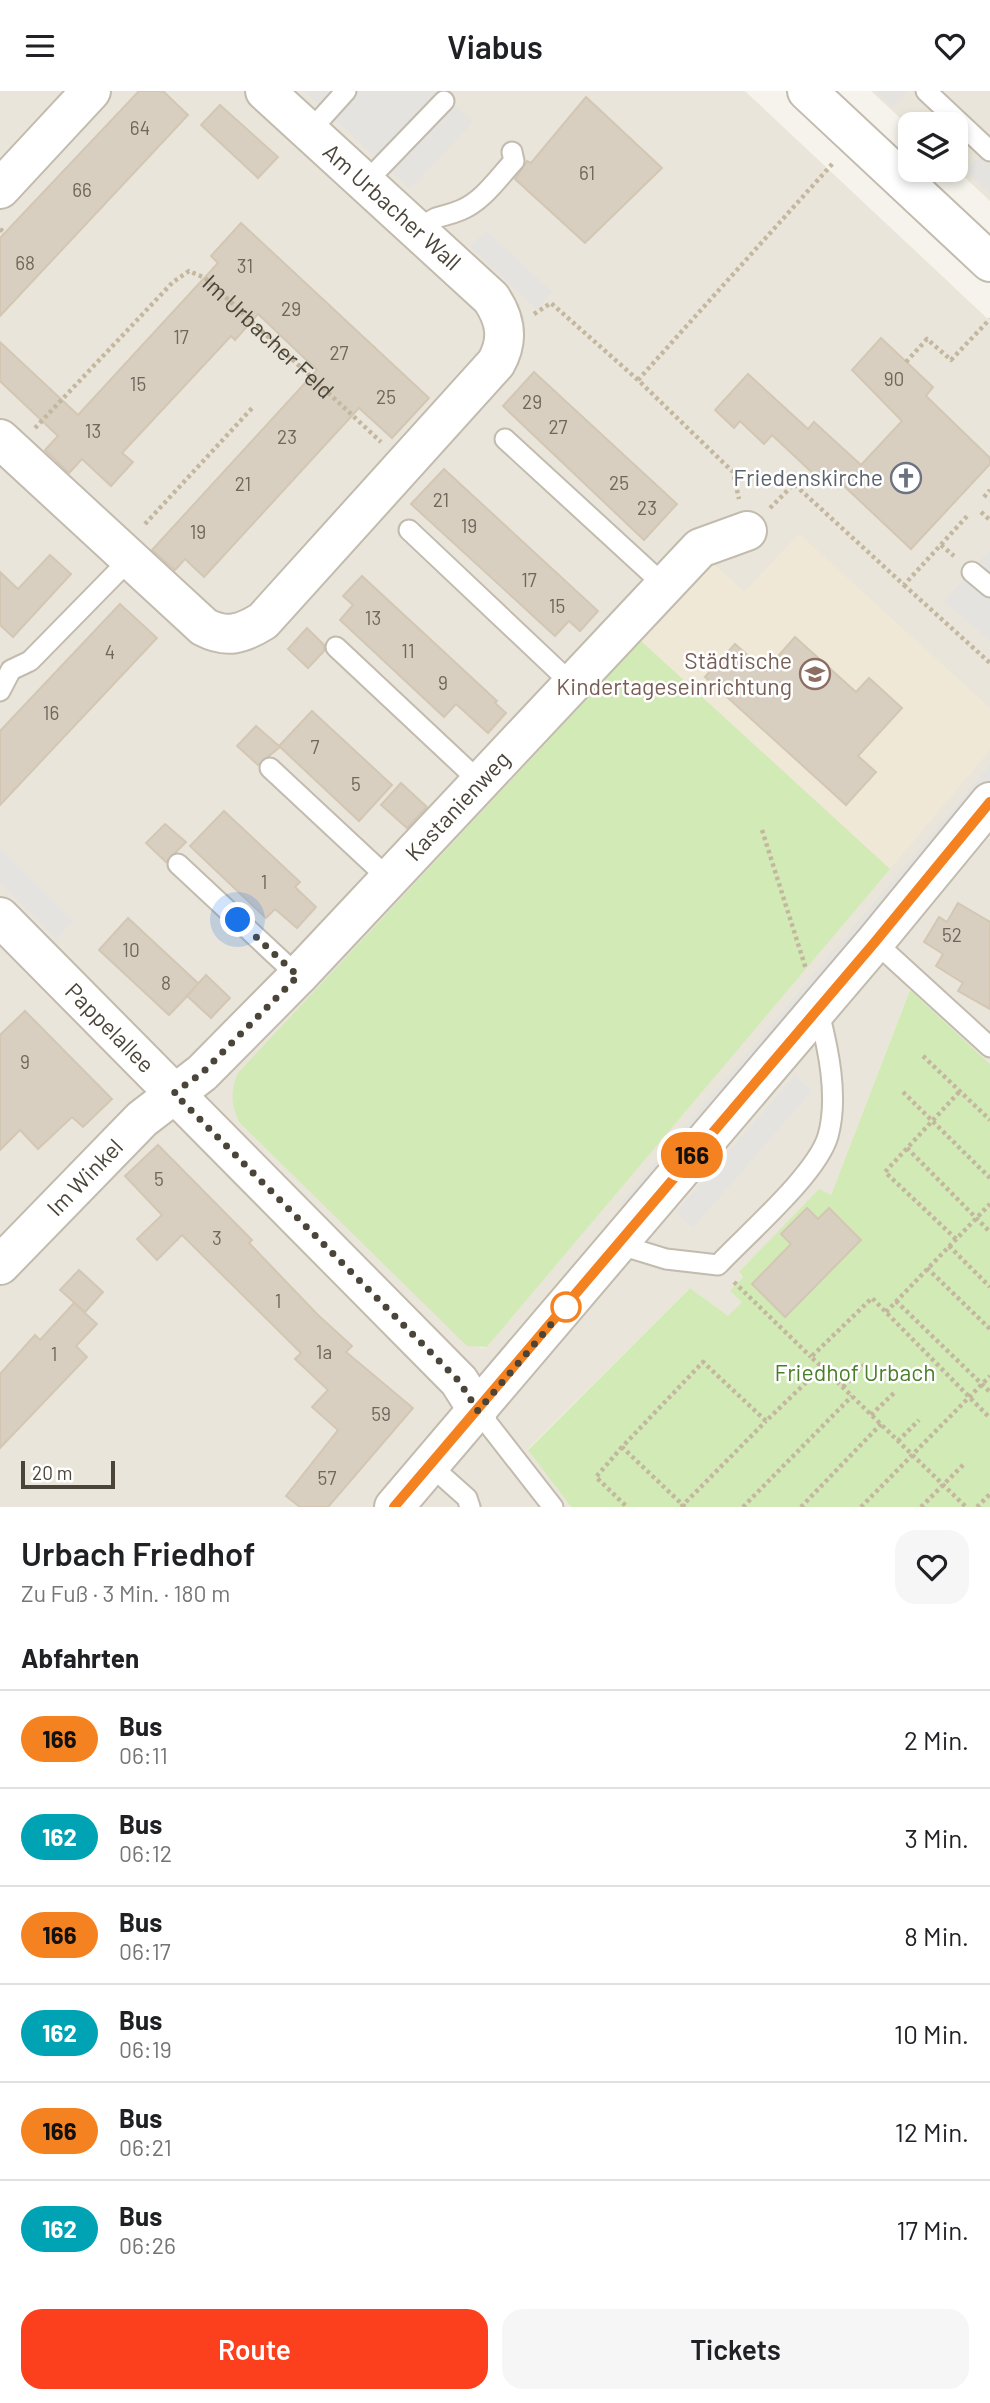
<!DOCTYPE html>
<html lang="de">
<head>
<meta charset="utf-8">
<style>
  body { margin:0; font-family:Barlow,sans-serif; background:#f6f6f6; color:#202124; height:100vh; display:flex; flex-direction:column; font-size:26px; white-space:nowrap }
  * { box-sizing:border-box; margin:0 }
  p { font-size:23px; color:#757577 }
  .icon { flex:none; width:38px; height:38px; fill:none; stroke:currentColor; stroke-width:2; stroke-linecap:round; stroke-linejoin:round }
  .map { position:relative; height:1416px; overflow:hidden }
  .sheet { display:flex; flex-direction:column; background:#fff; flex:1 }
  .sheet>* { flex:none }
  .badge { padding:0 14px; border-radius:23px; font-size:24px; line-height:46px }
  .controls { position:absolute; left:898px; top:21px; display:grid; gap:14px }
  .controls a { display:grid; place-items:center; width:70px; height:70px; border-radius:14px; background:#fff; box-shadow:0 4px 10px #0003; font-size:35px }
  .scale { position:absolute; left:21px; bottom:18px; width:94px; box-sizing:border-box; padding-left:7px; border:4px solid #4b4439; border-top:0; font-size:19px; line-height:24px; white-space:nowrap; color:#4b4439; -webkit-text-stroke:5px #fff; paint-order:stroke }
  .you { position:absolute; width:35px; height:35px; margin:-18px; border:5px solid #fff; border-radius:50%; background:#1a73e8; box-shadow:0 0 0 10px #1a73e833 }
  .map>.badge { position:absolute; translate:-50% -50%; box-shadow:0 0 0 4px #fff }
  h2 { padding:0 21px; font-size:26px; line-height:63px }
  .round { display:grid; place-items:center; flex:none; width:74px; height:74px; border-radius:21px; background:#f6f6f6 }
  .head { display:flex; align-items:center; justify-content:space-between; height:119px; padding:0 21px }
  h1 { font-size:33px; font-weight:600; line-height:52px }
  .cta { display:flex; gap:14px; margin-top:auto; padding:14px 21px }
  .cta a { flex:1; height:80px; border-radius:21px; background:#fc3f1d; color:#fff; font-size:28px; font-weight:600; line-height:80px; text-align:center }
  .cta a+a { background:#f6f6f6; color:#202124 }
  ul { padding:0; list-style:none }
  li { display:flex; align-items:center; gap:21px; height:98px; padding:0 21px; border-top:2px solid #e0e0e0 }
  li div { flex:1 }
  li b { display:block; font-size:26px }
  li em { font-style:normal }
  li .badge { min-width:77px; font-weight:700; text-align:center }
  header { display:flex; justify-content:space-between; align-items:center; height:91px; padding:0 21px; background:#fff; font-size:32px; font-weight:600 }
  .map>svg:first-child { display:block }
  .residential { fill:#eae5da; fill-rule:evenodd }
  .education { fill:#efe8d6 }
  .green { fill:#d2eab5 }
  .parking { fill:#e5e3e0 }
  .building { fill:#d8cfc1; stroke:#d3c7b4; stroke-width:2 }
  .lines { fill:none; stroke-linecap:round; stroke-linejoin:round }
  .service-casing { stroke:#c2bbae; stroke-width:23 }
  .minor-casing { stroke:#c2bbae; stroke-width:42 }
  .path { stroke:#c4b79f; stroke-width:4.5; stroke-dasharray:3.5 3.5; stroke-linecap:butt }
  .service { stroke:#fff; stroke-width:19 }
  .minor { stroke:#fff; stroke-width:38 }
  .line-casing { stroke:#fff; stroke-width:16 }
  .line { stroke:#f58220; stroke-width:10 }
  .walk { stroke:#4b4439; stroke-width:7; stroke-dasharray:0 12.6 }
  .stop-dot { fill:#fff; stroke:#f58220; stroke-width:3.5 }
  .labels { text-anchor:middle; stroke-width:5; stroke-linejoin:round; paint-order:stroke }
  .number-label { font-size:19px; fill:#6e675b }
  .street-label { font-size:23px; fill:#4b4439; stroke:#fff }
  .worship-label { font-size:23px; fill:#5b616d; stroke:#fff; text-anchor:end }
  .education-label { font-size:23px; fill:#785e54; stroke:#fff; text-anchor:end }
  .park-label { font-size:23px; fill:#4a7f2a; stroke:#fff }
</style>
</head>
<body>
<header><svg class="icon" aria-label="menu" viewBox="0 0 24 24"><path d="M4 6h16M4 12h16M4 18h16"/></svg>Viabus<svg class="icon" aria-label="heart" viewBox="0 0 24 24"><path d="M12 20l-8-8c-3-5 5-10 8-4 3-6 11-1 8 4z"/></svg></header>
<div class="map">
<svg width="990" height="1416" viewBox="0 0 990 1416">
  <rect width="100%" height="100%" fill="#f6f3ec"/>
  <g class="residential">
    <path d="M0,0H745L990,230V973L910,899L831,1104L739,1182L743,1186L736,1193L742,1211L728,1226L690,1197L528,1358L571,1416H0ZM889,778L487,1256L480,1257Z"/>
    <polygon points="871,0 990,0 990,110 956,78 956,33 910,33 910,36"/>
  </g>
  <polygon class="education" points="799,443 990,617 990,659 890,778 641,550 713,472 744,501"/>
  <g class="green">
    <path d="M641,550L890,778L487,1256L467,1255L239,1031C231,1013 230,1000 238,982Z"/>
    <polygon points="910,899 990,973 990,1416 571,1416 528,1359 690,1197 728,1225 742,1211 730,1200 743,1186 739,1181 819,1098 831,1104"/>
  </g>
  <g class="parking">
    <polygon points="304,0 440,0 473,31 410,98"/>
    <polygon points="875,0 908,0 892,16"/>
    <polygon points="982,62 990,69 990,102 965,79"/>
    <polygon points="486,139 553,201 536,218 470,156"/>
    <polygon points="990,459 990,549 944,511"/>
    <polygon points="990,674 990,691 628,1120 620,1113"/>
    <polygon points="0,756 74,830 56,848 0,792"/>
    <polygon points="795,984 812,1000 693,1137 676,1121"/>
  </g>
  <g class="building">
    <polygon points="139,0 163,0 188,24 0,225 0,147"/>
    <polygon points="586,6 662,77 585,152 515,88 527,70 531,72"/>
    <polygon points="220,14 278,66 258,87 201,34"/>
    <polygon points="241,132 429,307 392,347 359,317 204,486 185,468 175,479 152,459 317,279 258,223 235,249 231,245 122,362 133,371 111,395 82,368 69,382 45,359 58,345 0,290 0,251 78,324 218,172 211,165"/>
    <polygon points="881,247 933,296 926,305 990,367 990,373 911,458 828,380 820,389 772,344 764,353 740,330 734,337 715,319 748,283 808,338 814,331 861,374 902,330 852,279"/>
    <polygon points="534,281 677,413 644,449 503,315"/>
    <polygon points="444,378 598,520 580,540 569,530 555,545 411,413"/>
    <polygon points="50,464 71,483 13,546 0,534 0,481 18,498"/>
    <polygon points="362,485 497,610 495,612 506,622 488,642 456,613 444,626 340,529 353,514 343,505"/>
    <polygon points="120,513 157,547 0,714 0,640"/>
    <polygon points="307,537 324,554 324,560 308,577 288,558"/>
    <polygon points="795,546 856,601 869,587 902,617 858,665 876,681 846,714 705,586 735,553 765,580"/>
    <polygon points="312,620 392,694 359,730 279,655"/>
    <polygon points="256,635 280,656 258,674 237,655"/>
    <polygon points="401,692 427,716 407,737 381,714"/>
    <polygon points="224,720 300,791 295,796 316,816 297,837 275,818 266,827 190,755"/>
    <polygon points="165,733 186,751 166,771 146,752"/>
    <polygon points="958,812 990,831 990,918 958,900 963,892 936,875 943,863 924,851 939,826 947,831"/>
    <polygon points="128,827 199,893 169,924 99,859"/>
    <polygon points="206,884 230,907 211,927 187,905"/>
    <polygon points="25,920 112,1008 83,1036 72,1026 38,1058 20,1039 0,1059 0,944"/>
    <polygon points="158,1054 252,1149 249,1152 318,1224 352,1255 346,1261 413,1317 328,1416 300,1416 286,1405 338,1339 312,1316 328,1299 295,1268 301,1262 182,1144 157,1169 137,1148 162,1124 125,1085"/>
    <polygon points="807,1117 818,1128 829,1117 861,1149 785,1226 752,1193 791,1153 781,1143"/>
    <polygon points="79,1179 103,1201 85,1221 60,1199"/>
    <polygon points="74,1212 97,1233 76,1255 87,1266 0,1357 0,1283 35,1244 40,1249"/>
  </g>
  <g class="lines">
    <g class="service-casing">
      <g id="service">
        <polyline points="926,0 990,60"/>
        <polyline points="309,41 346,0"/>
        <polyline points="365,92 444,10"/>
        <path d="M419,140C440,120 438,129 461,119C483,110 498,87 514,70L512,61"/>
        <polyline points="505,348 664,494"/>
        <polyline points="409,439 572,593"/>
        <polyline points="972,481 990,496"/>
        <polyline points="336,556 480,691"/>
        <polyline points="0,600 11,579 30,570 130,468"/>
        <polyline points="270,677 389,788"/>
        <polyline points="178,773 298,885"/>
        <polyline points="875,851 990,956"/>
        <path d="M617,1153L666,1168L718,1174C747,1143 817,1083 828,1045C839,1006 828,956 818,918"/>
        <polyline points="478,1320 553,1416"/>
        <polyline points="430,1374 467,1407 470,1416"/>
      </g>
    </g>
    <g class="minor-casing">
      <g id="minor">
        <polyline points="807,0 990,171"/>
        <polyline points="0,98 91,0"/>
        <path d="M0,348L204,536C227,548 242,543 263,530L496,272C509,249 506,229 491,207L265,0"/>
        <path id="s2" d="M0,826L459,1290L478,1320"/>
        <path id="s3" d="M0,1174L142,1028L202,982L298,885L700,457L747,440"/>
        <polyline points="394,1416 875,851 990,711"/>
      </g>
    </g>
    <g class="path">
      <polyline points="0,138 5,142"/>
      <polyline points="534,223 551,212 638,289 733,381 739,408"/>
      <polyline points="906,271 927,248 951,269 990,228"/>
      <polyline points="638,289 834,71"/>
      <path id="s1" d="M35,337L173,191L189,180L205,187L381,351"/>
      <polyline points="984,406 990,399"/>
      <polyline points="770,417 794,393 904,494 969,423"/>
      <polyline points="981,421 990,429"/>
      <polyline points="145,433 254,315"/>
      <polyline points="941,454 954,465"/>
      <polyline points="904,494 990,572"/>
      <polyline points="762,739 806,878"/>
      <polyline points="923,965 990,1029"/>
      <polyline points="903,1001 990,1087"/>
      <polyline points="907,1057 990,1141"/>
      <polyline points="956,1148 885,1081 960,1000"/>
      <polyline points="949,1155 990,1196"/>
      <polyline points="927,1177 990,1238"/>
      <polyline points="734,1191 811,1266"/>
      <polyline points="896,1210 990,1301"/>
      <polyline points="886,1221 990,1113"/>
      <polyline points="822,1276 966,1416"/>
      <polyline points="843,1296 865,1273"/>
      <polyline points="871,1324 894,1302"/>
      <polyline points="898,1350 919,1329"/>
      <polyline points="622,1356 596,1386 627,1416"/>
      <polyline points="681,1416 766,1330"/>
      <polyline points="685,1416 622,1356 703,1271 766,1330 822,1276 811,1266 872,1207 990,1327"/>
      <polyline points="743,1416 852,1305"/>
      <polyline points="801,1416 881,1333"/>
      <polyline points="861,1416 990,1285"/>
      <polyline points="921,1416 964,1373"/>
      <polyline points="977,1416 990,1403"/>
    </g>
    <use href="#service" class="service"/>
    <use href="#minor" class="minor"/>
  </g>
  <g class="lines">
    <g class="line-casing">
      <polyline id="line" points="394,1416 875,851 990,711"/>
    </g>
    <use href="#line" class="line"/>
    <polyline class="walk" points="238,829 298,885 202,982 174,1002 459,1290 478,1320 569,1212 566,1216"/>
  </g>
  <defs>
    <g id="church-ring" transform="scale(1.575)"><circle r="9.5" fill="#fff" stroke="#6b7280" stroke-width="1.5"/><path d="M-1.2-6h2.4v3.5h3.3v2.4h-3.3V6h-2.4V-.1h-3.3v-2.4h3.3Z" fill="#6b7280"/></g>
    <g id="school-ring" transform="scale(1.575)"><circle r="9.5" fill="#fff" stroke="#8d6e63" stroke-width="1.5"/><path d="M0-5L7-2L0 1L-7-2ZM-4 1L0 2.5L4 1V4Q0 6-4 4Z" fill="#8d6e63"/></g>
  </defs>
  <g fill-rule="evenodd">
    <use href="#church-ring" x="906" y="387"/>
    <use href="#school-ring" x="815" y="583"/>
  </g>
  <circle class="stop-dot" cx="566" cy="1216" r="14"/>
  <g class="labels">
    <g class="number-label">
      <text x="140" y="44">64</text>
      <text x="587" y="89">61</text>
      <text x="82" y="106">66</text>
      <text x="25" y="179">68</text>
      <text x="245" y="182">31</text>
      <text x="291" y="225">29</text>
      <text x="181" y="253">17</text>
      <text x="339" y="269">27</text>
      <text x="894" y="295">90</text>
      <text x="138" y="300">15</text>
      <text x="386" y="313">25</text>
      <text x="532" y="318">29</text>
      <text x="558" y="343">27</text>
      <text x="93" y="347">13</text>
      <text x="287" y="353">23</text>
      <text x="619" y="399">25</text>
      <text x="243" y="400">21</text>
      <text x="441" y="416">21</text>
      <text x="647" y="424">23</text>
      <text x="469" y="442">19</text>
      <text x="198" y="448">19</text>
      <text x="529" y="496">17</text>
      <text x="557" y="522">15</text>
      <text x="373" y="534">13</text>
      <text x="408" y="567">11</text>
      <text x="110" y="568">4</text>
      <text x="443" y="599">9</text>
      <text x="51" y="629">16</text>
      <text x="315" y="663">7</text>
      <text x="356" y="700">5</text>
      <text x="264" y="798">1</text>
      <text x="952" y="851">52</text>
      <text x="131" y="866">10</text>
      <text x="166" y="899">8</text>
      <text x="25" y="978">9</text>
      <text x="159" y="1095">5</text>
      <text x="217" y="1154">3</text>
      <text x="278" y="1217">1</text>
      <text x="324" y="1268">1a</text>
      <text x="54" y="1270">1</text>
      <text x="381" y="1330">59</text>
      <text x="327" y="1394">57</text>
    </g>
    <g class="street-label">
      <text transform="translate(392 116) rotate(42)" y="8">Am Urbacher Wall</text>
      <text dy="8" stroke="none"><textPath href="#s1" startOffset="324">Im Urbacher Feld</textPath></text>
      <text dy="8" stroke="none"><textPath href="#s3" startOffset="649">Kastanienweg</textPath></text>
      <text dy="8" stroke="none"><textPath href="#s2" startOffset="156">Pappelallee</textPath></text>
      <text dy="8" stroke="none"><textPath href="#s3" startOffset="122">Im Winkel</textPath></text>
    </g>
    <g class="worship-label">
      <text x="883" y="395">Friedenskirche</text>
    </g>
    <g class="education-label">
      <text x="792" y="578">Städtische<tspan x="792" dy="26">Kindertageseinrichtung</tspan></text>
    </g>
    <g class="park-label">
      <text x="855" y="1290">Friedhof Urbach</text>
    </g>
  </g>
</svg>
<div class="controls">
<a><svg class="icon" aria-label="layers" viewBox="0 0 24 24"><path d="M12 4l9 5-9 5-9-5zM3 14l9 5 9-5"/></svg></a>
</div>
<div class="scale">20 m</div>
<div class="you" style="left:238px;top:829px"></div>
<b class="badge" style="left:692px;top:1064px;background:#f58220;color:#111">166</b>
</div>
<section class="sheet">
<div class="head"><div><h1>Urbach Friedhof</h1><p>Zu Fuß · 3 Min. · 180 m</p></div><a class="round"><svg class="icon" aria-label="heart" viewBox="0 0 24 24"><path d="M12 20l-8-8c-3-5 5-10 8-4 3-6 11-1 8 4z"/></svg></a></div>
<h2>Abfahrten</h2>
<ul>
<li><span class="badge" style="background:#f58220;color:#111">166</span><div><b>Bus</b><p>06:11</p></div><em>2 Min.</em></li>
<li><span class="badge" style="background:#00a3b4;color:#fff">162</span><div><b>Bus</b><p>06:12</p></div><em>3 Min.</em></li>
<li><span class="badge" style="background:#f58220;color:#111">166</span><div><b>Bus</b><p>06:17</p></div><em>8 Min.</em></li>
<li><span class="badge" style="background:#00a3b4;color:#fff">162</span><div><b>Bus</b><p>06:19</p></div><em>10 Min.</em></li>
<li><span class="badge" style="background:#f58220;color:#111">166</span><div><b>Bus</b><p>06:21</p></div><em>12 Min.</em></li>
<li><span class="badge" style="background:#00a3b4;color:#fff">162</span><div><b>Bus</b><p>06:26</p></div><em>17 Min.</em></li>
</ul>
<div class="cta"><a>Route</a><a>Tickets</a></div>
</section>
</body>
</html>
